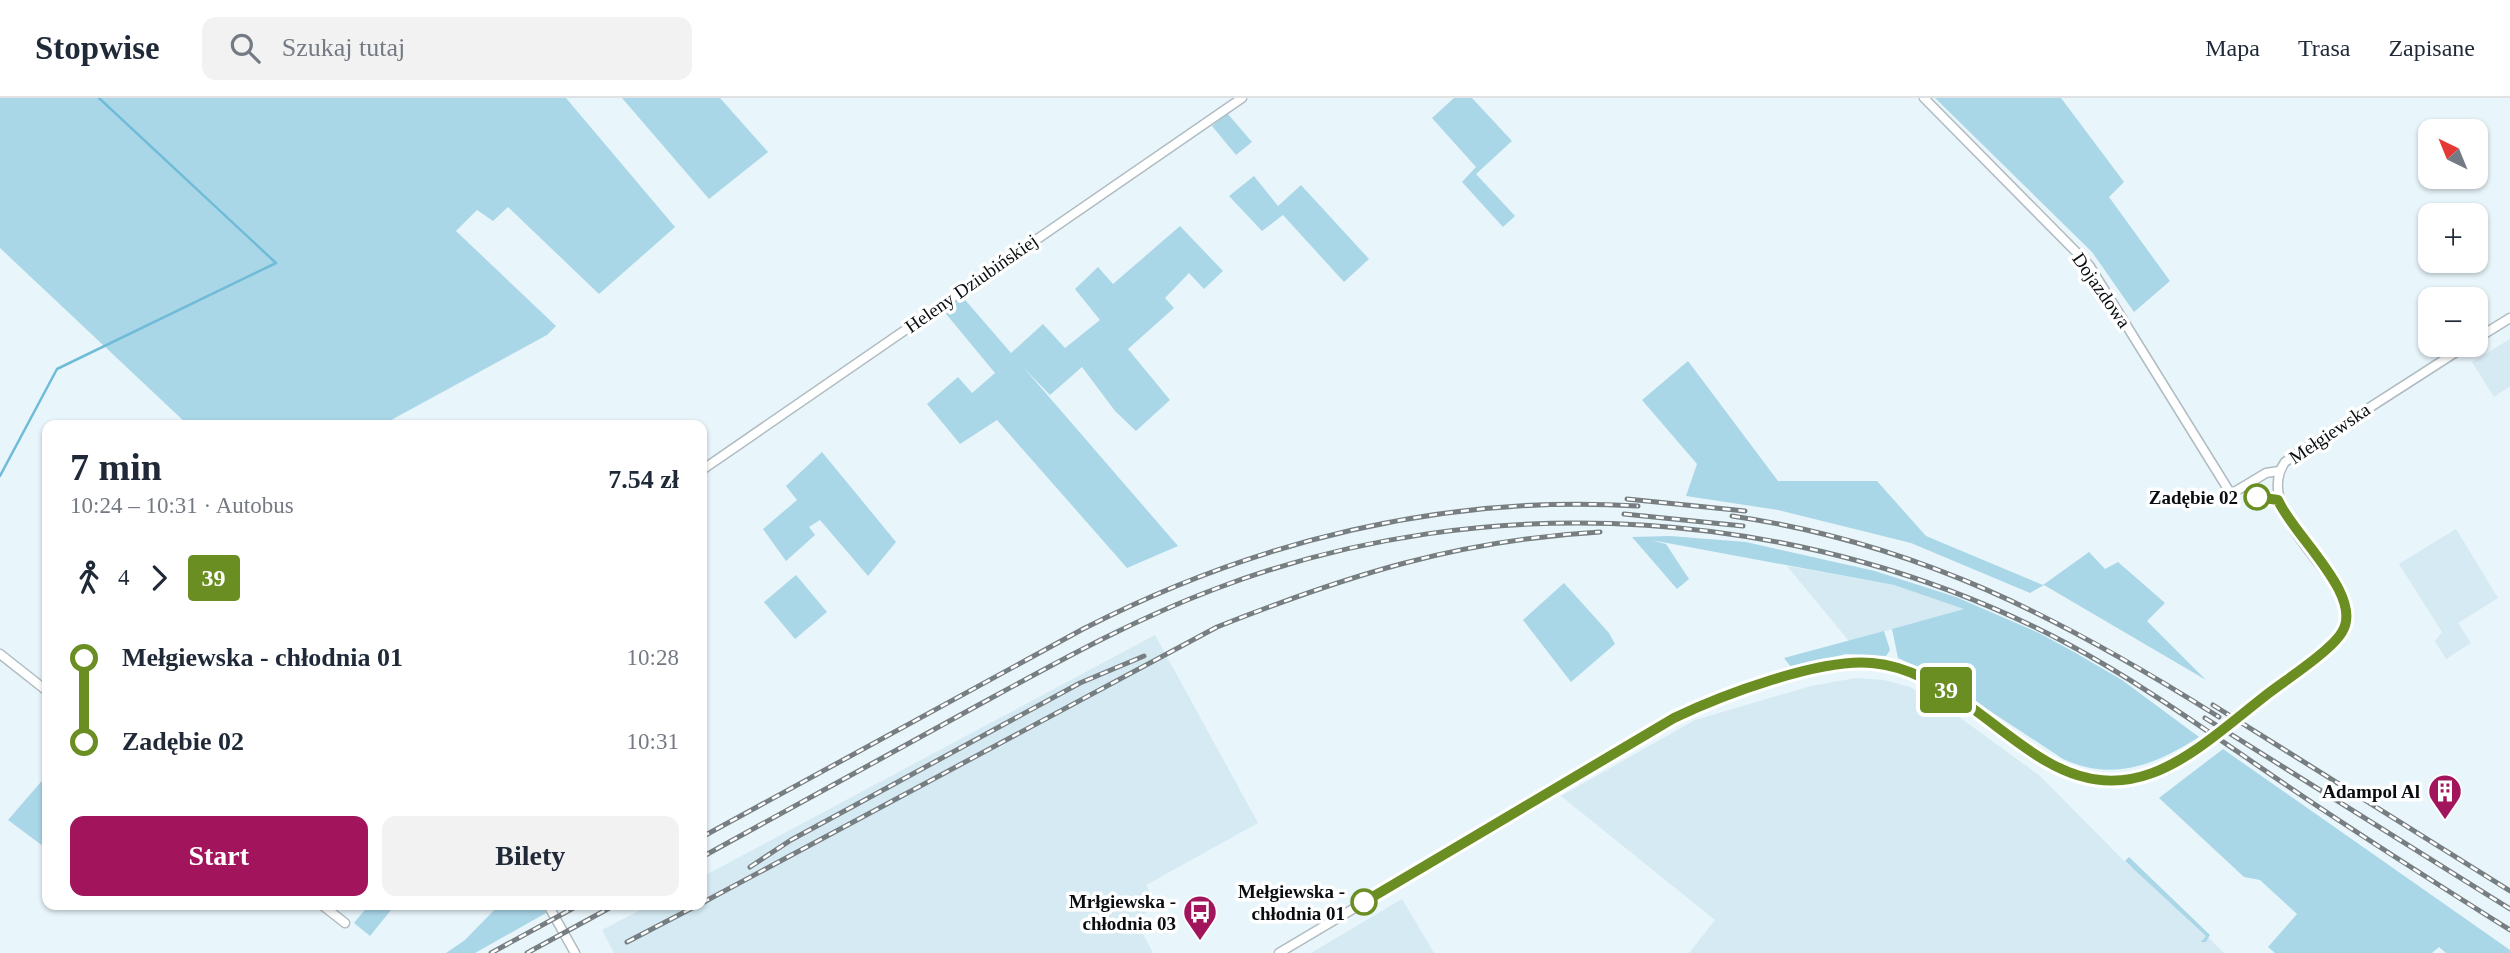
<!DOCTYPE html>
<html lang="pl">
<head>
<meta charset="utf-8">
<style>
  body { margin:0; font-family:"Times New Roman",serif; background:#f2f2f3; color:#1f2937; height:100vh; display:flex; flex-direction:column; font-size:26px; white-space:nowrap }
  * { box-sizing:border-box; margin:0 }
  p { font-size:23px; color:#747a83 }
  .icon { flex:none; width:38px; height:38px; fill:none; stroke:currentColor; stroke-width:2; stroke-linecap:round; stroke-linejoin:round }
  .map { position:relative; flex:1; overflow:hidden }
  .drawer { position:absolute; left:42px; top:322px; width:665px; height:490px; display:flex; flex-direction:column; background:#fff; border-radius:14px; box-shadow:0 2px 5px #0004 }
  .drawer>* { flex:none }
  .badge { padding:0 14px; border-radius:5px; font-size:24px; line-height:46px }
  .needle { width:46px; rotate:317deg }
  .controls { position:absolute; left:2418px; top:21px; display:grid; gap:14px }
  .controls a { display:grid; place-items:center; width:70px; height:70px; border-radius:14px; background:#fff; box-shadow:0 2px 5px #0004; font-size:35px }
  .map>.badge { position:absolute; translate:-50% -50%; box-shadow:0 0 0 4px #fff }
  .legs { display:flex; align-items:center; gap:10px; height:77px; padding:0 28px; font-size:23px }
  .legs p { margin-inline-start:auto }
  .head { display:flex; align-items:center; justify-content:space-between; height:119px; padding:0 28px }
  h1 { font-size:38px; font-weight:600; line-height:52px }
  .action { display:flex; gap:14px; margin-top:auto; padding:14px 28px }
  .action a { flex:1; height:80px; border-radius:14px; background:#a2155c; color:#fff; font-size:28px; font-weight:600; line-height:80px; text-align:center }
  .action a+a { background:#f2f2f3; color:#1f2937 }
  ul { padding:0 28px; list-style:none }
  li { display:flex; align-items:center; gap:24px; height:84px; font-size:26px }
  li i { display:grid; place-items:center; width:10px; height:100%; margin:0 9px; background:currentColor }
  li i::after { content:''; width:18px; height:18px; margin:-9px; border:5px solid; border-radius:50%; background:#fff }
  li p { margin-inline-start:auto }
  li:first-child i { background:linear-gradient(#0000 50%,currentColor 0) }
  li:last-child i { background:linear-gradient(currentColor 50%,#0000 0) }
  header { display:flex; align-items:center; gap:42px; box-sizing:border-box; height:98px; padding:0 35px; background:#fff; border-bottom:2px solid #e0e1e3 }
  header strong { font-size:33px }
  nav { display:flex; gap:38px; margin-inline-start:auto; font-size:24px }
  .search { width:490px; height:63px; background:#f2f2f3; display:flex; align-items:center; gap:18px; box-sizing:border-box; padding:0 24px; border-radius:14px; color:#747a83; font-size:26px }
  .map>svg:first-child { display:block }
  .built { fill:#d5eaf2 }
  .green { fill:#aad7e8 }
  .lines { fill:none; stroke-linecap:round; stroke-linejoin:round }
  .stream { stroke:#70bcd8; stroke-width:2.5 }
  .minor-casing { stroke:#b0bcc1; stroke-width:11 }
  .minor { stroke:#fff; stroke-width:8 }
  .rail-casing { stroke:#767e82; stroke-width:5 }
  .rail { stroke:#fff; stroke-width:2.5; stroke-dasharray:8; stroke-linecap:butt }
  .line-1-casing { stroke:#fff; stroke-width:16 }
  .line-1 { stroke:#6b8e23; stroke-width:10 }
  .stop-1-dot { fill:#fff; stroke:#6b8e23; stroke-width:3.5 }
  .labels { text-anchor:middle; stroke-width:7; stroke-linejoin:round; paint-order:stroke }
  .street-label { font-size:19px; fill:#0a0e10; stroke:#fff }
  .stop-label { font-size:19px; font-weight:bold; fill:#0a0e10; stroke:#fff; text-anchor:end }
  .poi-label { font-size:19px; font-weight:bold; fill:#0a0e10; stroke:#fff; text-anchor:end }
</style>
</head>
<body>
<header>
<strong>Stopwise</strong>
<div class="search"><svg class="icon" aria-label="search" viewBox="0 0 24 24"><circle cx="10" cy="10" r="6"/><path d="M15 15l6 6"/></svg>Szukaj tutaj</div>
<nav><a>Mapa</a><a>Trasa</a><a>Zapisane</a></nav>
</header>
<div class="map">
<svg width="2510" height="855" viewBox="0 0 2510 855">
  <rect width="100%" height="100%" fill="#e8f5fa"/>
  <g class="built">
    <polygon points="2510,241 2510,288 2494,299 2472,264"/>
    <polygon points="2456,431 2498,500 2458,525 2471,545 2446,561 2435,543 2442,534 2399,466"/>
    <polygon points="1787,468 1894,487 1965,511 1849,543"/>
    <polygon points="1155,537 1258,725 1146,787 1158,808 1135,821 1153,855 614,855 602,832 650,807 702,807 702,779"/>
    <polygon points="1856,580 1884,582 1910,589 1940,605 2040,678 2131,770 2134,767 2224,855 1689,855 1715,822 1561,698 1695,622 1811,588"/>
    <polygon points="1402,801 1434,855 1311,855"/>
  </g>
  <g class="green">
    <polygon points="0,0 566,0 675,129 599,196 508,109 493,123 477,112 456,133 556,228 547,237 382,327 188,327 0,150"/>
    <polygon points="622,0 720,0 768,54 709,101"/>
    <polygon points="1454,0 1472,0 1512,43 1476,76 1515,118 1503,129 1462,84 1476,69 1432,20"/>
    <polygon points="1935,0 2061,0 2124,84 2109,99 2170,183 2134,214 2092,154"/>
    <polygon points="1227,15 1252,44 1236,57 1212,28"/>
    <polygon points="1254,78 1278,108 1301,87 1369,161 1344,184 1283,117 1262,133 1229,98"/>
    <polygon points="1180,128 1223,173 1204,191 1189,175 1165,200 1174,210 1128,251 1170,302 1136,333 1115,313 1082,269 1050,297 1024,270 1178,448 1127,470 997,322 960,346 927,306 958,279 972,295 995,275 942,211 960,196 1011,255 1043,226 1065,250 1100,222 1075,191 1098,169 1113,186"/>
    <polygon points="1688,263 1778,383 1877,383 1926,438 2043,487 2089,454 2105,471 2118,464 2165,505 2147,523 2206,582 2044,487 2030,495 1911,445 1778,412 1686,398 1697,366 1642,302"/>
    <polygon points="822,354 896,444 868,478 820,422 809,429 815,437 786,463 763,431 797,402 786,388"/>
    <path d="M1670,438L1746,444L1875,473L1956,499L2039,535L2074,554L2122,582L2199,639C2155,667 2113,684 2063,661L1934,576L1898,560L1892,531L1964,511L1894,487L1651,442L1666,446L1689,481L1677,491L1632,439Z"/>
    <polygon points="796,477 827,514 795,541 764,504"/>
    <polygon points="1564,485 1609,535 1615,546 1571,584 1523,522"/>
    <polygon points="1884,533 1890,552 1886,558 1846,556 1791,569 1784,560"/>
    <polygon points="2223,651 2510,852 2510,855 2446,855 2439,849 2432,855 2275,855 2268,849 2297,816 2260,782 2244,779 2159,700"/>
    <polygon points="47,677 47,751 8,722"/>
    <polygon points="2129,759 2210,837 2206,844 2201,844 2206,838 2125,763"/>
    <polygon points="369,807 395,807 370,838 354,825"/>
    <polygon points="499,807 542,807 546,815 475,855 446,855 465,842"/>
  </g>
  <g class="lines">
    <polyline class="stream" points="0,378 57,271 276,165 99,0"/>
    <g class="minor-casing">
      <g id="minor">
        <polyline points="1924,0 2089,167 2231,396 2266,375 2279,373"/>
        <polyline points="2476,241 2510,220"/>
        <polyline points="702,372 1242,0"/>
        <polyline points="2249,386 2257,399 2278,402"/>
        <polyline points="0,556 47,593"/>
        <polyline points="322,807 345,825"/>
        <polyline points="548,807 575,855"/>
        <path d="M1279,855L1674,620C1722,597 1820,561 1873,565C1913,569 1949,593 1981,617C2008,636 2034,660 2065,673C2134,702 2175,666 2228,627C2252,609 2276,590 2299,571C2322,552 2359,533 2343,498C2322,463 2256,406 2285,364L2467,247"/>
      </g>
    </g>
    <use href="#minor" class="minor"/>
    <g class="rail-casing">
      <g id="rail">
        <polyline points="1627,401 1745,413"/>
        <polyline points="1624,416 1743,428"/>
        <path d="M1732,418C1918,445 2063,521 2219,619"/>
        <polyline points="2213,607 2510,793"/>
        <polyline points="2205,620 2510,811"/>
        <path d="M702,739L1083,531C1254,443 1445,396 1638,408"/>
        <path d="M702,759C792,709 883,660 973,610C1052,567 1130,523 1215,491C1489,386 1807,408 2066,545C2145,587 2218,641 2292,691C2364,740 2437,786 2510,832"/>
        <polyline points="750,769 791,742 1080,585 1144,558"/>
        <path d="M702,805L1217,529C1348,477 1459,442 1600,434"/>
        <polyline points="627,844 698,807"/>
        <polyline points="491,855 579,807"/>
        <polyline points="527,855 615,807"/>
      </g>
    </g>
    <use href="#rail" class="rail"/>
  </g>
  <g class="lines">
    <g class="line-1-casing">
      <path id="line-1" d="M1364,804L1674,620C1722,597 1820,560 1872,565C1909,568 1943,589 1972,610C1997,628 2020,648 2046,663C2136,716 2197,651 2265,598C2284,583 2331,553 2342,534C2365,498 2292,436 2278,402L2257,399"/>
    </g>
    <use href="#line-1" class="line-1"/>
  </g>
  <defs>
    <g id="building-pin" transform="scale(1.75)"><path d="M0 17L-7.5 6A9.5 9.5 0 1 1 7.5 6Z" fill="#a2155c" stroke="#fff"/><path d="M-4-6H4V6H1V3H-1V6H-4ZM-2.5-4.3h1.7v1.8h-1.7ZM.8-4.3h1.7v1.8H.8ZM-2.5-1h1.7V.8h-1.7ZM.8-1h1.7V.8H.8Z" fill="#fff"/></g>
    <g id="bus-pin" transform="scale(1.75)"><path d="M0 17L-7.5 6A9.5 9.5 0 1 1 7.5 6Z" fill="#a2155c" stroke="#fff"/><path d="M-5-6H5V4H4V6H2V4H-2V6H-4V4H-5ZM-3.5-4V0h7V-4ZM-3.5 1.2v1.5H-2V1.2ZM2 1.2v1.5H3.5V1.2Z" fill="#fff"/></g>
  </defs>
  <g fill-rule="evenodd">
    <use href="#building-pin" x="2445" y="693"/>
    <use href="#bus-pin" x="1200" y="814"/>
  </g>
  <g class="stop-1-dot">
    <circle cx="2257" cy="399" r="12"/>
    <circle cx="1364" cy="804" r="12"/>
  </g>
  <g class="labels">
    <g class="street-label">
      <text transform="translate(971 185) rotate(-35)" y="7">Heleny Dziubińskiej</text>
      <text transform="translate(2102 192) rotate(55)" y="7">Dojazdowa</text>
      <text transform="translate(2329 335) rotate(-34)" y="7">Mełgiewska</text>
    </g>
    <g class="stop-label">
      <text x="2238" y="406">Zadębie 02</text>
      <text x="1345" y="800">Mełgiewska -<tspan x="1345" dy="22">chłodnia 01</tspan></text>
    </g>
    <g class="poi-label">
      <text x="2420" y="700">Adampol Al</text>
      <text x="1176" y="810">Mrłgiewska -<tspan x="1176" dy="22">chłodnia 03</tspan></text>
    </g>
  </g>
</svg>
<div class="controls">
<a><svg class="needle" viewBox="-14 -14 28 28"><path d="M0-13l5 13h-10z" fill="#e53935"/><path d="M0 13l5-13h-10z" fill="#747a83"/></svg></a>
<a>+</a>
<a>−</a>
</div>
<b class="badge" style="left:1946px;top:592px;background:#6b8e23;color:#fff">39</b>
<section class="drawer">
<div class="head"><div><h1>7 min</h1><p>10:24 – 10:31 · Autobus</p></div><b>7.54 zł</b></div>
<div class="legs"><svg class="icon" aria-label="walk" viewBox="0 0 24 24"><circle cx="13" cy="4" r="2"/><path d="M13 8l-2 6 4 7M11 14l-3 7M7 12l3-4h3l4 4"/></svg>4<svg class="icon" aria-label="forward" viewBox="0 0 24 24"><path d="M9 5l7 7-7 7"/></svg><b class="badge" style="background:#6b8e23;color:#fff">39</b></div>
<ul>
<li><i style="color:#6b8e23"></i><b>Mełgiewska - chłodnia 01</b><p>10:28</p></li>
<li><i style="color:#6b8e23"></i><b>Zadębie 02</b><p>10:31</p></li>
</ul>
<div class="action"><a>Start</a><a>Bilety</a></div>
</section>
</div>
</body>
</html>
